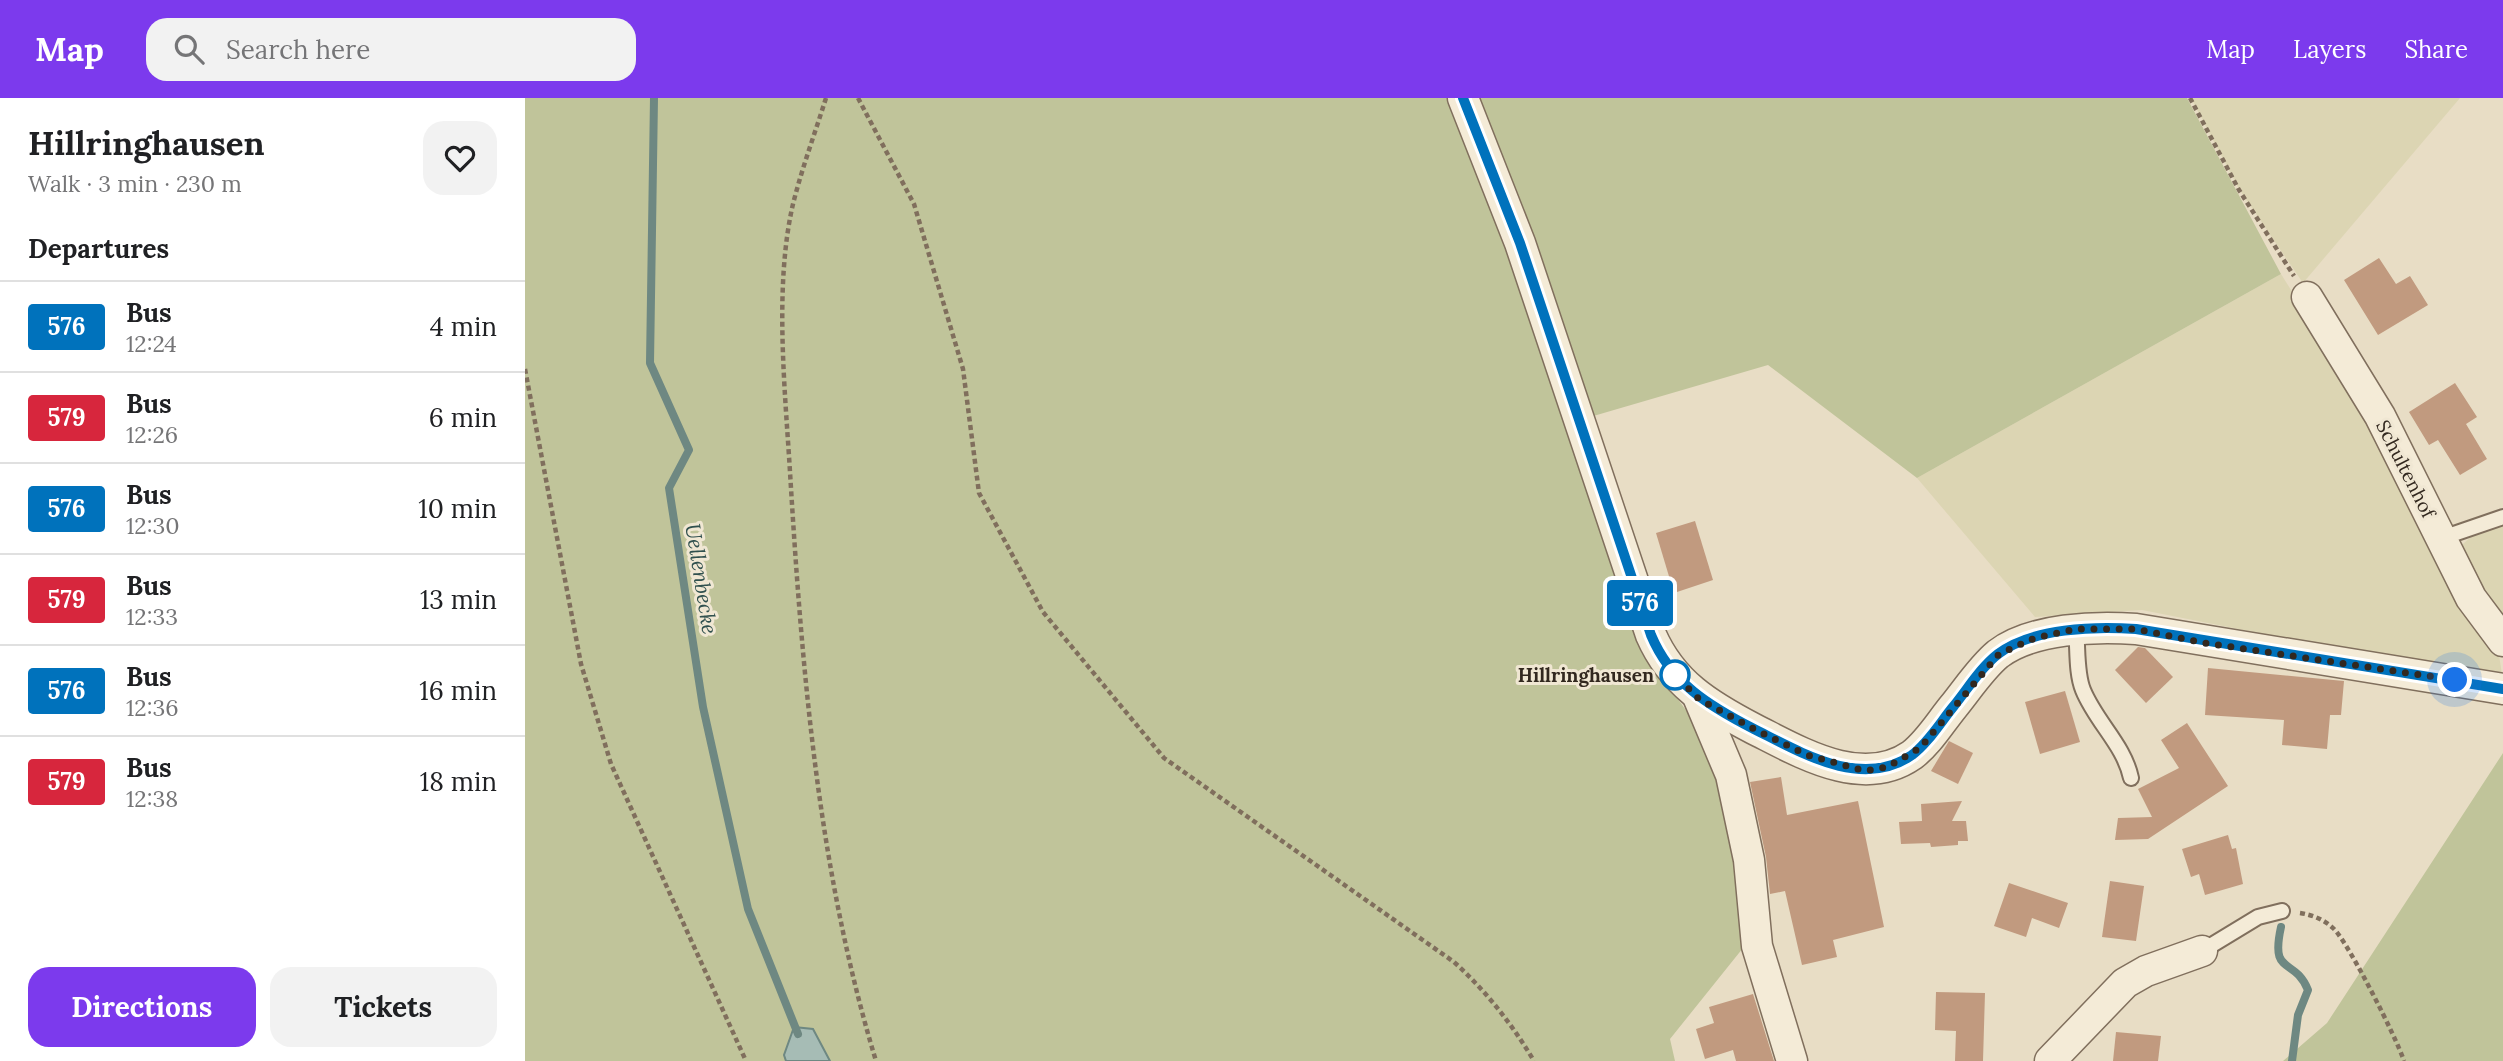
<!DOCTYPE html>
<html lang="en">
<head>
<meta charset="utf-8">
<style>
  body { margin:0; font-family:Lora,serif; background:#f2f2f2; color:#202124; height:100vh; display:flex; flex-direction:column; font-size:26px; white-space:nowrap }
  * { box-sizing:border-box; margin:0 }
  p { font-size:23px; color:#757577 }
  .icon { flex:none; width:38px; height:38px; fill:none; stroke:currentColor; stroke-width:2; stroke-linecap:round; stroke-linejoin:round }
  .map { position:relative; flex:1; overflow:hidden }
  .panel { display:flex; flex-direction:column; background:#fff; width:525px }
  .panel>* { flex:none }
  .badge { padding:0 14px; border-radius:5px; font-size:24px; line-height:46px }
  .you { position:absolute; width:35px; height:35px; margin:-18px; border:5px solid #fff; border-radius:50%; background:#1a73e8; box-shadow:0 0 0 10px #1a73e833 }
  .map>.badge { position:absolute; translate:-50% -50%; box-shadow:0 0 0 4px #fff }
  h2 { padding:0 28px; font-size:26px; line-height:63px }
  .round { display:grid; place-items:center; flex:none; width:74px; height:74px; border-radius:21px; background:#f2f2f2 }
  .head { display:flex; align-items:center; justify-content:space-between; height:119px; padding:0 28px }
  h1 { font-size:33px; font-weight:800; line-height:52px }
  .button { display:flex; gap:14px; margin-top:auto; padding:14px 28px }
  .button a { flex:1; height:80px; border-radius:21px; background:#7c3aed; color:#fff; font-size:28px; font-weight:800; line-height:80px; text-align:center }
  .button a+a { background:#f2f2f2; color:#202124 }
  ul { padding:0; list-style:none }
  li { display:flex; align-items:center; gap:21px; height:91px; padding:0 28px; border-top:2px solid #e0e0e0 }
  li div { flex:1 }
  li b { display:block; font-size:26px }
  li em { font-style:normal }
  li .badge { min-width:77px; font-weight:700; text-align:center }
  header { display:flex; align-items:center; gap:42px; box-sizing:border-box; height:98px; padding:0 35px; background:#7c3aed; color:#fff }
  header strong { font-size:33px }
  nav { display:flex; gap:38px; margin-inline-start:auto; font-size:24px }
  .search { width:490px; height:63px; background:#f2f2f2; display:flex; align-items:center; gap:18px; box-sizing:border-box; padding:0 24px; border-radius:21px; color:#757577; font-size:26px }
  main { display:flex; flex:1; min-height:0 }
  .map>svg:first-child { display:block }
  .farmland { fill:#dcd5b3 }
  .green { fill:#c0c49a }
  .water { fill:#a6bcb5; stroke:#6e8882; stroke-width:2 }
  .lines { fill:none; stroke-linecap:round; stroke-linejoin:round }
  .stream { stroke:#6e8882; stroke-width:8 }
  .building { fill:#c19a7f }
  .service-casing { stroke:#806f5d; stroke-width:18 }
  .minor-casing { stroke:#806f5d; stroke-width:33 }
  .path { stroke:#806f5d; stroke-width:4.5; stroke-dasharray:5 3.5; stroke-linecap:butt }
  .service { stroke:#f4ebd7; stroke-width:14 }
  .minor { stroke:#f4ebd7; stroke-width:30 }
  .line-casing { stroke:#fff; stroke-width:16 }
  .line { stroke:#0072bc; stroke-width:10 }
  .walk { stroke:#32281f; stroke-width:7; stroke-dasharray:0 12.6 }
  .stop-dot { fill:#fff; stroke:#0072bc; stroke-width:3.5 }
  .labels { text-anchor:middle; stroke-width:6; stroke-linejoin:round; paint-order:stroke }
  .street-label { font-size:19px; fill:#32281f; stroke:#f0e7d3 }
  .stop-label { font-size:19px; font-weight:bold; fill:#32281f; stroke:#f0e7d3; text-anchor:end }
  .water-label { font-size:21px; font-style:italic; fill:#30504e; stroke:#f0e7d3 }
</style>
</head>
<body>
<header>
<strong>Map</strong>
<div class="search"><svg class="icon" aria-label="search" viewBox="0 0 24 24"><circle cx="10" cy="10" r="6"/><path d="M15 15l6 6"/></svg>Search here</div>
<nav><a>Map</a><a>Layers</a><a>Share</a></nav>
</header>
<main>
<section class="panel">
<div class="head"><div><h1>Hillringhausen</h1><p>Walk · 3 min · 230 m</p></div><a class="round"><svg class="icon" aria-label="heart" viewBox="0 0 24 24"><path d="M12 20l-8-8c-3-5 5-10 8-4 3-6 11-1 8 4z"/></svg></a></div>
<h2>Departures</h2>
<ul>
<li><span class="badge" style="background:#0072bc;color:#fff">576</span><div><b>Bus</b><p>12:24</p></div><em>4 min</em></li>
<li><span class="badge" style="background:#d7263d;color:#fff">579</span><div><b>Bus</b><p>12:26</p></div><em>6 min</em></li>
<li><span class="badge" style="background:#0072bc;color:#fff">576</span><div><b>Bus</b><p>12:30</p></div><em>10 min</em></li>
<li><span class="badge" style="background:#d7263d;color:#fff">579</span><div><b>Bus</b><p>12:33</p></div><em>13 min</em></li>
<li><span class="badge" style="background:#0072bc;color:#fff">576</span><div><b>Bus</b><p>12:36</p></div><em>16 min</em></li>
<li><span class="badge" style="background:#d7263d;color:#fff">579</span><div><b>Bus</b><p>12:38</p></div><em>18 min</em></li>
</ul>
<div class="button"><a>Directions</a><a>Tickets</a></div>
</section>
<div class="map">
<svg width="1978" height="963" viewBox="0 0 1978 963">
  <rect width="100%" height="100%" fill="#e8ddc5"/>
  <g class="farmland">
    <polygon points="1666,0 1935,0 1778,185 1714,91"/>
    <polygon points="1756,176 1848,323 1907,448 1974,557 1978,583 1617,512 1510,519 1392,380"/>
    <polygon points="1978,423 1978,529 1934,461 1938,446 1955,431"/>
  </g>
  <g class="green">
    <polygon points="0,0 928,0 1136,578 1171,626 1199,678 1222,845 1145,941 1150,963 305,963 288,931 259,956 261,963 0,963"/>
    <polygon points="946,0 1662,0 1756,176 1392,380 1243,267 1065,319"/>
    <polygon points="1978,655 1978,963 1758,963 1802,925"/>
  </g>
  <polygon class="water" points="269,929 288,931 305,963 261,963 259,957"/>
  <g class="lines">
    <g class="stream">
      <polyline points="129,0 125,265 164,352 144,390 178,609 223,811 273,936"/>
      <path d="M1756,829C1745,879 1769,858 1783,892L1773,917L1767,963"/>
    </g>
  </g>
  <g class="building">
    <polygon points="1854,160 1871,186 1885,178 1903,207 1853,237 1819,182"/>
    <polygon points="1930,285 1952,319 1941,326 1962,361 1935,377 1913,342 1904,347 1884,314"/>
    <polygon points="1170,423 1188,482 1149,495 1131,435"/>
    <polygon points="1613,549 1620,550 1648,579 1621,605 1590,572"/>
    <polygon points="1683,570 1819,583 1816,617 1805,617 1802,651 1757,647 1759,622 1680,617"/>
    <polygon points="1540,593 1555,644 1515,656 1500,604"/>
    <polygon points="1662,625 1703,688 1623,741 1590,742 1593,720 1627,719 1613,691 1654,670 1636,642"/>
    <polygon points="1424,643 1448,655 1433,686 1406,673"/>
    <polygon points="1256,679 1262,717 1333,703 1359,829 1308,842 1312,859 1277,867 1260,793 1245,796 1241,759 1225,684"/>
    <polygon points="1437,703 1427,723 1441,723 1443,743 1433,743 1433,747 1406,749 1405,745 1376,746 1374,724 1397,723 1396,706"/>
    <polygon points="1703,737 1707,751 1711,750 1718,786 1680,797 1674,776 1666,779 1657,751"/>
    <polygon points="1585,783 1619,788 1611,843 1577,839"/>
    <polygon points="1484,785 1543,805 1534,830 1507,820 1501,839 1469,828"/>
    <polygon points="1411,894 1460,895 1458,963 1430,963 1431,933 1410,932"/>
    <polygon points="1228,896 1249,963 1211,963 1208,952 1180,961 1171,931 1189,925 1184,909"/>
    <polygon points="1591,934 1636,938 1633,963 1588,963"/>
  </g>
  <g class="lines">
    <g class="service-casing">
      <g id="service">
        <polyline points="1917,440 1978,419"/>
        <path d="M1551,531C1553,550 1551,575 1558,592C1571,624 1599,647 1606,680"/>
        <polyline points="1677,853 1733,819 1757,813"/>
      </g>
    </g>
    <g class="minor-casing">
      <g id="minor">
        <path d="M938,0L995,145L1126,537C1147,585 1183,607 1229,631C1275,654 1337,692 1387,657C1403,645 1415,625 1428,609C1442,592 1456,570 1473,556C1507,530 1571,528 1611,531L1978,591"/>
        <polyline points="1782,199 1855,318 1946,500 1978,543"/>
        <polyline points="1174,601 1206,677 1224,762 1232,848 1267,963"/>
        <polyline points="1525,963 1600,885 1621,873 1677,853"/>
      </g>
    </g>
    <g class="path">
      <path d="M301,0C290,35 277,70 268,106C249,188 260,291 265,374C277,572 293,772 351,963"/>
      <path d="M333,0L389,106L438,271L454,395L518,514L639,660L929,864C961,893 987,926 1009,963"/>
      <polyline points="1665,0 1714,92 1769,178"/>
      <polyline points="0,271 56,566 86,666 221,963"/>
      <path d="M1775,815C1788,817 1800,822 1809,831C1824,846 1872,941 1879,963"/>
    </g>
    <use href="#service" class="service"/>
    <use href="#minor" class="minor"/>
  </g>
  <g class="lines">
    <g class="line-casing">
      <path id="line" d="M938,0L995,145L1126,537C1146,585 1184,608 1229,631C1275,654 1337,692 1387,657C1403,645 1415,625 1428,609C1442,592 1455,570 1473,556C1507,530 1570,528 1611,531L1978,591"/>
    </g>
    <use href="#line" class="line"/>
    <polyline class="walk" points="1150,577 1148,575 1174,601 1231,632 1282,657 1340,673 1362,669 1395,650 1474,556 1510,540 1551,531 1611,531 1680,545 1930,582"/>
  </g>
  <circle class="stop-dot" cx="1150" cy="577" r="14"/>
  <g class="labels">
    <g class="street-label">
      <text transform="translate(1881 371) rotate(63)" y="7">Schultenhof</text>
    </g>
    <g class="stop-label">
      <text x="1129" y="584">Hillringhausen</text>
    </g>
    <g class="water-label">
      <text transform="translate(176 481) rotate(81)" y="7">Uellenbecke</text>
    </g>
  </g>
</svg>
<div class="you" style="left:1930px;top:582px"></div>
<b class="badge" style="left:1115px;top:505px;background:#0072bc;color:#fff">576</b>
</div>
</main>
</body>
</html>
